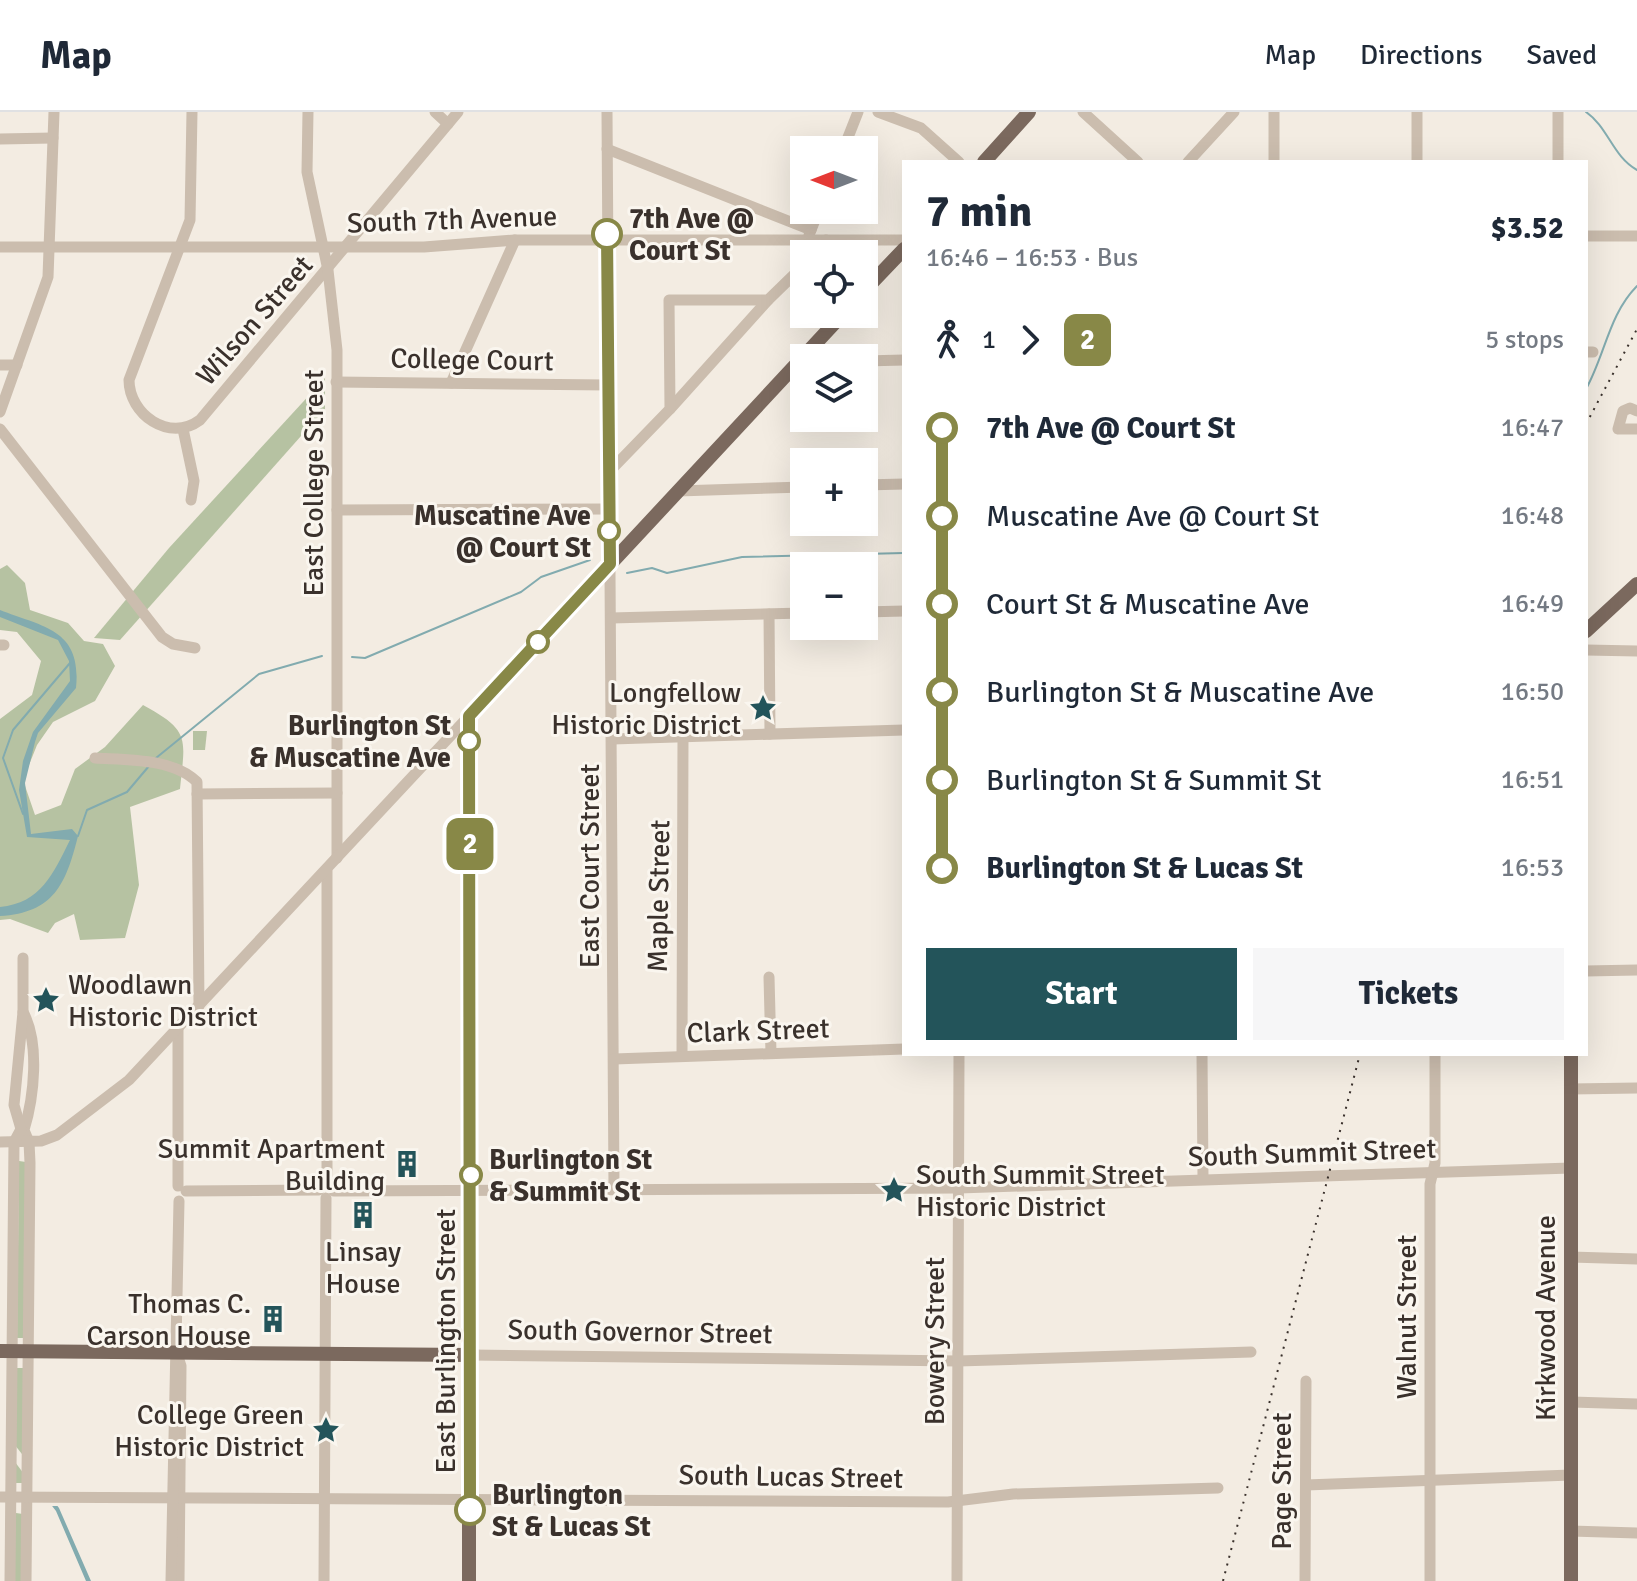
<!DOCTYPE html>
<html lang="en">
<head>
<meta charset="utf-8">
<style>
  body { margin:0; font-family:Signika,sans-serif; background:#f6f6f7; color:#1f2937; height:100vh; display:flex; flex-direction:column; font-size:30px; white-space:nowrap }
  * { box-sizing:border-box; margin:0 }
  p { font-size:26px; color:#747a83 }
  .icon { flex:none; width:44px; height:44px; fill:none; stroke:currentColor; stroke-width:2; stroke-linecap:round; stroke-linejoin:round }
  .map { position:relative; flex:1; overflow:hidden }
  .sheet { position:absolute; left:902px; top:48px; width:686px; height:896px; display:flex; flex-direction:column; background:#fff; border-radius:0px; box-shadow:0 8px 32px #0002 }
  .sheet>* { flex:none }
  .badge { padding:0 16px; border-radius:12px; font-size:28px; line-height:52px }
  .needle { width:52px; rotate:270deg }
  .tools { position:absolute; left:790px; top:24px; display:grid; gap:16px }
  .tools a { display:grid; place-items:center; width:88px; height:88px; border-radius:0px; background:#fff; box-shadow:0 8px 32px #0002; font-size:40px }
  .map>.badge { position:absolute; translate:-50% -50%; box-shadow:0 0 0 4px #fff }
  .legs { display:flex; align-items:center; gap:12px; height:88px; padding:0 24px; font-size:26px }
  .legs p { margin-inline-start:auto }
  .summary { display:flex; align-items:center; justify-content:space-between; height:136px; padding:0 24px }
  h1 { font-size:44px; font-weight:700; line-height:60px }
  .button { display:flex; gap:16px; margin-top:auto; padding:16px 24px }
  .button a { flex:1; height:92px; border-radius:0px; background:#23545a; color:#fff; font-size:32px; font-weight:700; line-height:92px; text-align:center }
  .button a+a { background:#f6f6f7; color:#1f2937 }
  ul { padding:0 24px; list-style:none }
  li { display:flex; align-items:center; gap:28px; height:88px; font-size:30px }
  li i { display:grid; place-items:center; width:12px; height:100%; margin:0 10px; background:currentColor }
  li i::after { content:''; width:20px; height:20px; margin:-10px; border:6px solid; border-radius:50%; background:#fff }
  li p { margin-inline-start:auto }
  li:first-child i { background:linear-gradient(#0000 50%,currentColor 0) }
  li:last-child i { background:linear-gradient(currentColor 50%,#0000 0) }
  header { display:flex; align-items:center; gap:48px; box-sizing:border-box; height:112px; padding:0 40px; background:#fff; border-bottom:2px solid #e0e1e3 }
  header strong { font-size:38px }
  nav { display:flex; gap:44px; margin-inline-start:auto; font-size:28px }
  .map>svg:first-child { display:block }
  .green { fill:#b6c2a2 }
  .water { fill:#82abaf }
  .pier { fill:#f3ece2 }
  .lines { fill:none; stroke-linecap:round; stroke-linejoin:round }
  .stream { stroke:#82abaf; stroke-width:2 }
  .minor { stroke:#cbbdae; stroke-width:11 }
  .major { stroke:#7b695e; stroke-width:14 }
  .rail { stroke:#3a312c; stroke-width:2; stroke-dasharray:2 6; stroke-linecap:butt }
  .line-1-casing { stroke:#fff; stroke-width:18 }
  .line-1 { stroke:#888847; stroke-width:12 }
  .stop-1-dot { fill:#fff; stroke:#888847; stroke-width:4 }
  .labels { text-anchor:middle; stroke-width:6; stroke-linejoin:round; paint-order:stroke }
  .stop-label { font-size:28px; font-weight:bold; fill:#3a312c; stroke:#faf6ef; text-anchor:start }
  .street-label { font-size:28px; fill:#3a312c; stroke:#faf6ef }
  .poi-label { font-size:28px; fill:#3a312c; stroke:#faf6ef; text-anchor:end }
</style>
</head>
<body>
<header>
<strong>Map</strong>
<nav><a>Map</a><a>Directions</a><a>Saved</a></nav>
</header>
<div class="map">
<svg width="1637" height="1469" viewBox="0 0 1637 1469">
  <rect width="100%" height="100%" fill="#f3ece2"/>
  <g class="green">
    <polygon points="325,266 325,297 120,528 94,526 169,436"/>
    <path d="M7,453L25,471L30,498L68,511L84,529L103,532L115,554L95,589L53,610L37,633L23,668L35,703L61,693L75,657L105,635L143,593C191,619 185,626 180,677L130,695L139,773L125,826L80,828L74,802L55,811L48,821L10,807L0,808V607L32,583L41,549L17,520L0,518V457Z"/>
    <polygon points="193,619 207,619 205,638 193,638"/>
    <polygon points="19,1049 26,1050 24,1226 17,1226"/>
    <polygon points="17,1256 24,1256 22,1371 15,1371"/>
    <polygon points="16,1401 23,1402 23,1469 13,1469"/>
  </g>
  <g class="water">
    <path d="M0,498C43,515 82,517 76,576L38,621L35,630L25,671L31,722L72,717L78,724C66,772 54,801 0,804V795C41,791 53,762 70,728L27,725L19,678L23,649L33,620L70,569L69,549L58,528L0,505Z"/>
    <polygon points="0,1319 59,1396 91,1469 86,1469 56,1399 0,1327"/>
  </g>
  <polygon class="pier" points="0,1315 3,1318 63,1394 48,1394 0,1330"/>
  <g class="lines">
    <g class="stream">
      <path d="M1586,0C1608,15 1613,45 1637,58"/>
      <path d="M1586,277C1605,243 1609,202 1637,174"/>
      <polyline points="627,461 652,456 667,461 742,445 904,441"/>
      <polyline points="352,545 365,546 521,480 541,465 590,448"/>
      <polyline points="156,646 259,562 322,544"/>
      <polyline points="23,702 3,646 13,618 70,551"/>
      <polyline points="78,724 87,698 127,680 149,654"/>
    </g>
    <g class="minor">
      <path d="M192,0L190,108L129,268C129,302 169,331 200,308L458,0"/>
      <polyline points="308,0 307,60 328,158 337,238 337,746"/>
      <polyline points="435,0 448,12"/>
      <polyline points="607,0 614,1077"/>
      <polyline points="878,0 921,16 959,50"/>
      <polyline points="1083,0 1138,50"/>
      <polyline points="1558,0 1558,50"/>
      <polyline points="0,27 53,26"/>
      <polyline points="607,37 811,118"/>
      <polyline points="843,38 858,0"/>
      <polyline points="1188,50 1234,0"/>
      <polyline points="1274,50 1274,0"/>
      <polyline points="1417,50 1417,0"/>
      <polyline points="809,123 819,98"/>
      <polyline points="1586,124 1637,124"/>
      <polyline points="0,135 424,135 515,128 904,128"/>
      <polyline points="814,142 826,128"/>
      <polyline points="1586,240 1593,240"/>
      <polyline points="864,249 904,248"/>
      <polyline points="0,253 17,253"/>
      <polyline points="336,270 608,273"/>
      <polyline points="451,271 515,128"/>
      <polyline points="670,297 768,188"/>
      <polyline points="1637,299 1630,296 1623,299 1618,317 1637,317"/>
      <polyline points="0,300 48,165 54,0"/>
      <polyline points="0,317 162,525 173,532 195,536"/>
      <polyline points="183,317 194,369 191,388"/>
      <polyline points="608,361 670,297 669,188 768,188 804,153"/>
      <polyline points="864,373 904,372"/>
      <polyline points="678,379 804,375"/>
      <polyline points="337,398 609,397"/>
      <polyline points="864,500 904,499"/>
      <polyline points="769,502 770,622"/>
      <polyline points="611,506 804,501"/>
      <polyline points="0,533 4,533"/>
      <polyline points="1586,538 1637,539"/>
      <polyline points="612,627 904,618"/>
      <path d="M95,646C126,648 173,646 197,670L199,894"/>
      <polyline points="197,682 337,681"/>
      <polyline points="327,759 327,1071"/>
      <polyline points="1586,859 1637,858"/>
      <polyline points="769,865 771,941"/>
      <path d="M23,900C40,931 34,985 24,1018L29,1030L30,1051L26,1469"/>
      <polyline points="178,917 178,1074"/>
      <polyline points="1202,942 1203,1067"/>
      <polyline points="682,944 683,625"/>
      <polyline points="614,947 904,937"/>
      <polyline points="1571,977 1637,976"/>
      <polyline points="0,1030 41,1029 57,1023 129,968 469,604"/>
      <polyline points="186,1079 319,1078"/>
      <polyline points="334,1079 959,1076 1571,1056"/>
      <polyline points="1571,1145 1637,1147"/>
      <polyline points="177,1242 181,1254 179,1469"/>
      <polyline points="471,1243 958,1249 1251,1240"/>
      <polyline points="1572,1290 1637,1292"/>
      <polyline points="1306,1373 1571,1363"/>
      <polyline points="0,1385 948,1390 1013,1382 1218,1376"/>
      <polyline points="1571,1419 1637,1421"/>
      <polyline points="10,1469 14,1030 21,1017 14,993 23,900 23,846"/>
      <polyline points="171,1469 179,1089"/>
      <polyline points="324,1469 326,1086"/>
      <polyline points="957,1469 959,942"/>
      <polyline points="1305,1469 1306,1269"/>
      <polyline points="1430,1469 1430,1072 1435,1051 1435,942"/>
    </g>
    <g class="major">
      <polyline points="984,50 1029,0"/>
      <polyline points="864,179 904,137"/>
      <polyline points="1586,519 1637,472"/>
      <polyline points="1571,942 1571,1469"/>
      <polyline points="0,1239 471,1243"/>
      <polyline points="469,1469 469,604 843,202"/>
    </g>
    <g class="rail">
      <polyline points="1586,312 1637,217"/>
      <polyline points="1223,1469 1360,942"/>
    </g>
  </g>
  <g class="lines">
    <g class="line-1-casing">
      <polyline id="line-1" points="470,1398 469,604 610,452 607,122"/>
    </g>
    <use href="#line-1" class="line-1"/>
  </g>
  <defs>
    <g id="sight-bare" transform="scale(2.16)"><path d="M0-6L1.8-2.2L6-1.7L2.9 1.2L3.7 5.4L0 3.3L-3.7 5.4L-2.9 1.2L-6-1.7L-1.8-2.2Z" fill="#23545a" stroke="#faf6ef" stroke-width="2.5" paint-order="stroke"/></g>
    <g id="building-bare" transform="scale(2.16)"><path d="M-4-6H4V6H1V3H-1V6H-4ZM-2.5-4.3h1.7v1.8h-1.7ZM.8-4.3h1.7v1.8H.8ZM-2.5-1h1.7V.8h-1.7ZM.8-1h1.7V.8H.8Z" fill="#23545a" stroke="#faf6ef" stroke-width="2.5" paint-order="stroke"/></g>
  </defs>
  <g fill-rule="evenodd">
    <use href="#sight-bare" x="763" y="596"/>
    <use href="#sight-bare" x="46" y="888"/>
    <use href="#building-bare" x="407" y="1052"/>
    <use href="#sight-bare" x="894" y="1078"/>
    <use href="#building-bare" x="363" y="1103"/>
    <use href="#building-bare" x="273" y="1207"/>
    <use href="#sight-bare" x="326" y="1318"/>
  </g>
  <g class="stop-1-dot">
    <circle cx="607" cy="122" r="14"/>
    <circle cx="609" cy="419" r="10"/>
    <circle cx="538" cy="530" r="10"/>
    <circle cx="469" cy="629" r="10"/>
    <circle cx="471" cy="1063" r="10"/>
    <circle cx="470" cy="1398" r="14"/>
  </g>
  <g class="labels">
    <g class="stop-label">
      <text x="629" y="116">7th Ave @<tspan x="629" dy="32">Court St</tspan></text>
      <text x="591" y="413" text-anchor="end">Muscatine Ave<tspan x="591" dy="32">@ Court St</tspan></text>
      <text x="451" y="623" text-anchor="end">Burlington St<tspan x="451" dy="32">&amp; Muscatine Ave</tspan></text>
      <text x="489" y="1057">Burlington St<tspan x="489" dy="32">&amp; Summit St</tspan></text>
      <text x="492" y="1392">Burlington<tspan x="492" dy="32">St &amp; Lucas St</tspan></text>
    </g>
    <g class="street-label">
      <text transform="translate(452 107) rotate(-2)" y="10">South 7th Avenue</text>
      <text transform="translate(254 208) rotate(-49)" y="10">Wilson Street</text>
      <text transform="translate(472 247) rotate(1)" y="10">College Court</text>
      <text transform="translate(313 371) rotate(-90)" y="10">East College Street</text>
      <text transform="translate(589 754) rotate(-90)" y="10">East Court Street</text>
      <text transform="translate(658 784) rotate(-89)" y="10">Maple Street</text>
      <text transform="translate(758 918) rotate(-2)" y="10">Clark Street</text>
      <text transform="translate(1312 1040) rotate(-2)" y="10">South Summit Street</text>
      <text transform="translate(1406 1205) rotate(-90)" y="10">Walnut Street</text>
      <text transform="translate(1545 1206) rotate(-90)" y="10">Kirkwood Avenue</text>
      <text transform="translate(640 1219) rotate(1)" y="10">South Governor Street</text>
      <text transform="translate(445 1229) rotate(-90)" y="10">East Burlington Street</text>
      <text transform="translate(934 1229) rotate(-90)" y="10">Bowery Street</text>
      <text transform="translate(791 1364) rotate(1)" y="10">South Lucas Street</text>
      <text transform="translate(1281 1369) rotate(-90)" y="10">Page Street</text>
    </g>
    <g class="poi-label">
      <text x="741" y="590">Longfellow<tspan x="741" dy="32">Historic District</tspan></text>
      <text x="68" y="882" text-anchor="start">Woodlawn<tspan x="68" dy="32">Historic District</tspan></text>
      <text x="385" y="1046">Summit Apartment<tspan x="385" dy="32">Building</tspan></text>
      <text x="916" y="1072" text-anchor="start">South Summit Street<tspan x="916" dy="32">Historic District</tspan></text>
      <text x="363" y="1149" text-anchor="middle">Linsay<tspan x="363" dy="32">House</tspan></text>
      <text x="251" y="1201">Thomas C.<tspan x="251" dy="32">Carson House</tspan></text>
      <text x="304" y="1312">College Green<tspan x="304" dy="32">Historic District</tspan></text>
    </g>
  </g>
</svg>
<div class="tools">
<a><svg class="needle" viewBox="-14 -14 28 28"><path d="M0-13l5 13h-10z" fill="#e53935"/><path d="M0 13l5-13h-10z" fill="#747a83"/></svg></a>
<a><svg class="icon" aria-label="locate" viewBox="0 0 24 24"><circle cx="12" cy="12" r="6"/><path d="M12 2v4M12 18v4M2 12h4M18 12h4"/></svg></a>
<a><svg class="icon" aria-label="layers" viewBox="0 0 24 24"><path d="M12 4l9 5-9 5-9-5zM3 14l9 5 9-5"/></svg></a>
<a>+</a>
<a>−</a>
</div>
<b class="badge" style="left:470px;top:732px;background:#888847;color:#fff">2</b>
<section class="sheet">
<div class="summary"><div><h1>7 min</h1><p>16:46 – 16:53 · Bus</p></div><b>$3.52</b></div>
<div class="legs"><svg class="icon" aria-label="walk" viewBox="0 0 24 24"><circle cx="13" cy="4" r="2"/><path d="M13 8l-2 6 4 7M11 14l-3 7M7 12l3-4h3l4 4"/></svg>1<svg class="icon" aria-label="forward" viewBox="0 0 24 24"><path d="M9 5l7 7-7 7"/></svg><b class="badge" style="background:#888847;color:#fff">2</b><p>5 stops</p></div>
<ul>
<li><i style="color:#888847"></i><b>7th Ave @ Court St</b><p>16:47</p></li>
<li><i style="color:#888847"></i><span>Muscatine Ave @ Court St</span><p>16:48</p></li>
<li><i style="color:#888847"></i><span>Court St &amp; Muscatine Ave</span><p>16:49</p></li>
<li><i style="color:#888847"></i><span>Burlington St &amp; Muscatine Ave</span><p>16:50</p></li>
<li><i style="color:#888847"></i><span>Burlington St &amp; Summit St</span><p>16:51</p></li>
<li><i style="color:#888847"></i><b>Burlington St &amp; Lucas St</b><p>16:53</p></li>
</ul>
<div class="button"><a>Start</a><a>Tickets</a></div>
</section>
</div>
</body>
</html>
